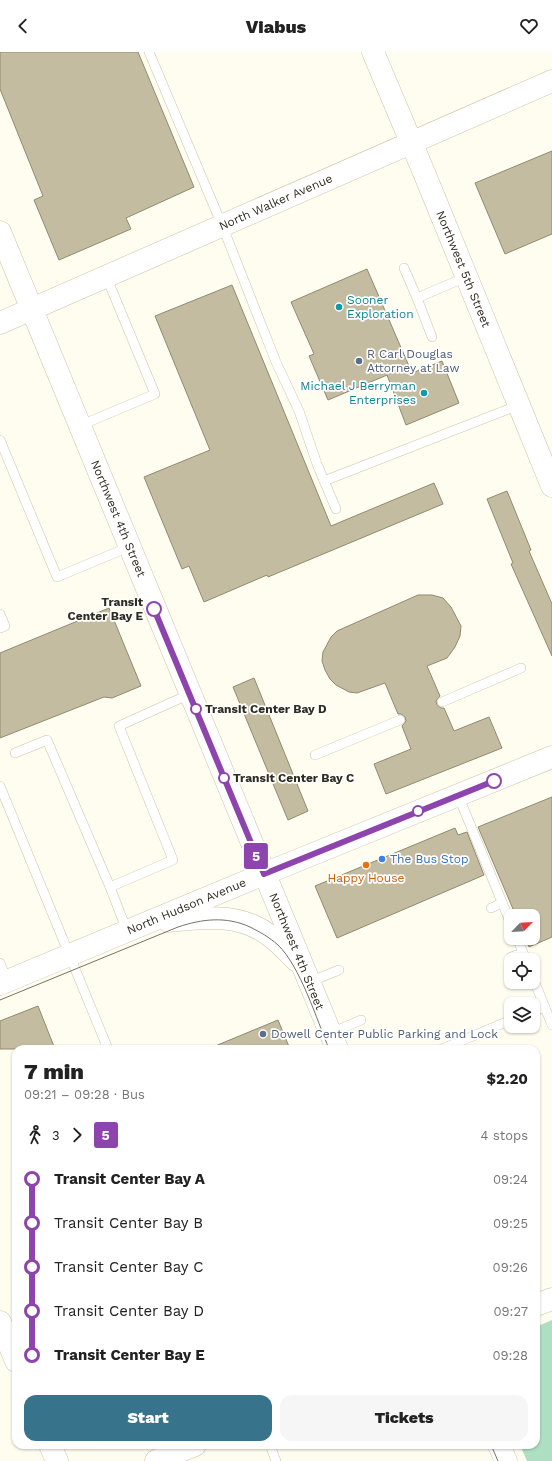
<!DOCTYPE html>
<html lang="en">
<head>
<meta charset="utf-8">
<style>
  body { margin:0; font-family:"Work Sans",sans-serif; background:#f6f6f6; color:#222; height:100vh; display:flex; flex-direction:column; font-size:15px; white-space:nowrap }
  * { box-sizing:border-box; margin:0 }
  p { font-size:13px; color:#767676 }
  .icon { flex:none; width:22px; height:22px; fill:none; stroke:currentColor; stroke-width:2; stroke-linecap:round; stroke-linejoin:round }
  .map { position:relative; flex:1; overflow:hidden }
  .panel { position:absolute; left:12px; top:993px; width:528px; height:404px; display:flex; flex-direction:column; background:#fff; border-radius:12px; box-shadow:0 1px 3px #0004 }
  .panel>* { flex:none }
  .badge { padding:0 8px; border-radius:3px; font-size:14px; line-height:26px }
  .needle { width:26px; rotate:66deg }
  .buttons { position:absolute; left:504px; top:857px; display:grid; gap:8px }
  .buttons a { display:grid; place-items:center; width:36px; height:36px; border-radius:8px; background:#fff; box-shadow:0 1px 3px #0004; font-size:20px }
  .map>.badge { position:absolute; translate:-50% -50%; box-shadow:0 0 0 2px #fff }
  .legs { display:flex; align-items:center; gap:6px; height:44px; padding:0 12px; font-size:13px }
  .legs p { margin-inline-start:auto }
  .summary { display:flex; align-items:center; justify-content:space-between; height:68px; padding:0 12px }
  h1 { font-size:22px; font-weight:800; line-height:30px }
  .cta { display:flex; gap:8px; margin-top:auto; padding:8px 12px }
  .cta a { flex:1; height:46px; border-radius:12px; background:#37738a; color:#fff; font-size:16px; font-weight:800; line-height:46px; text-align:center }
  .cta a+a { background:#f6f6f6; color:#222 }
  ul { padding:0 12px; list-style:none }
  li { display:flex; align-items:center; gap:14px; height:44px; font-size:15px }
  li i { display:grid; place-items:center; width:6px; height:100%; margin:0 5px; background:currentColor }
  li i::after { content:''; width:10px; height:10px; margin:-5px; border:3px solid; border-radius:50%; background:#fff }
  li p { margin-inline-start:auto }
  li:first-child i { background:linear-gradient(#0000 50%,currentColor 0) }
  li:last-child i { background:linear-gradient(currentColor 50%,#0000 0) }
  header { display:flex; justify-content:space-between; align-items:center; height:52px; padding:0 12px; background:#fff; font-size:18px; font-weight:800 }
  .map>svg:first-child { display:block }
  .green { fill:#aedfc3 }
  .building { fill:#c3bca0; stroke:#918a6f }
  .lines { fill:none; stroke-linecap:round; stroke-linejoin:round }
  .lane-casing { stroke:#ccc4a8; stroke-width:10 }
  .secondary-casing { stroke:#ccc4a8; stroke-width:23 }
  .lane { stroke:#fff; stroke-width:9 }
  .secondary { stroke:#fff; stroke-width:22 }
  .tram { stroke:#767367; stroke-width:1 }
  .line-1-casing { stroke:#fff; stroke-width:9 }
  .line-1 { stroke:#8e44ad; stroke-width:6 }
  .culture-dot { fill:#0f9aa8; stroke:#fff; stroke-width:1.5 }
  .service-dot { fill:#5c6f8a; stroke:#fff; stroke-width:1.5 }
  .stop-1-dot { fill:#fff; stroke:#8e44ad; stroke-width:2 }
  .shop-dot { fill:#3f7fe0; stroke:#fff; stroke-width:1.5 }
  .food-dot { fill:#e8710a; stroke:#fff; stroke-width:1.5 }
  .labels { text-anchor:middle; stroke-width:3.5; stroke-linejoin:round; paint-order:stroke }
  .street-label { font-size:12px; fill:#2f2c20; stroke:#fff }
  .culture-label { font-size:12px; fill:#0d838f; stroke:#fff; text-anchor:start }
  .service-label { font-size:12px; fill:#4e5e75; stroke:#fff; text-anchor:start }
  .stop-label { font-size:12px; font-weight:bold; fill:#2f2c20; stroke:#fff; text-anchor:start }
  .shop-label { font-size:12px; fill:#366cbe; stroke:#fff; text-anchor:start }
  .food-label { font-size:12px; fill:#c56008; stroke:#fff }
</style>
</head>
<body>
<header><svg class="icon" aria-label="back" viewBox="0 0 24 24"><path d="M15 5l-7 7 7 7"/></svg>Viabus<svg class="icon" aria-label="heart" viewBox="0 0 24 24"><path d="M12 20l-8-8c-3-5 5-10 8-4 3-6 11-1 8 4z"/></svg></header>
<div class="map">
<svg width="552" height="1409" viewBox="0 0 552 1409">
  <rect width="100%" height="100%" fill="#fffcf0"/>
  <polygon class="green" points="552,1268 552,1409 527,1409 520,1393 536,1393 536,1275"/>
  <g class="building">
    <polygon points="0,0 138,0 194,135 126,166 131,177 59,208 34,148 43,144 0,37"/>
    <polygon points="552,99 552,182 505,202 475,131"/>
    <polygon points="367,217 412,321 442,309 459,351 406,373 387,323 328,348 309,304 314,302 291,250"/>
    <polygon points="232,233 331,474 434,431 443,452 268,525 267,523 204,550 189,514 182,517 144,425 210,398 155,264"/>
    <polygon points="507,439 531,498 529,499 552,552 552,604 511,512 513,511 487,447"/>
    <polygon points="418,543 432,543 443,546 451,555 461,574 460,584 455,595 447,606 427,614 440,644 436,649 437,653 441,656 444,656 454,679 489,665 502,696 386,742 374,712 411,697 402,674 406,669 405,665 401,662 398,662 385,631 357,641 349,640 336,633 330,627 325,618 322,609 323,600 331,585 337,579"/>
    <polygon points="109,556 141,634 112,646 104,645 0,686 0,601"/>
    <polygon points="254,626 308,759 288,768 233,635"/>
    <polygon points="552,745 552,885 529,895 525,886 533,886 533,864 516,864 478,775"/>
    <polygon points="455,776 458,783 467,780 484,823 337,886 315,834"/>
    <polygon points="38,954 55,997 0,997 0,969"/>
    <polygon points="278,968 290,997 208,997"/>
  </g>
  <g class="lines">
    <g class="lane-casing">
      <g id="lane">
        <polyline points="149,0 222,173 276,310 299,359 317,412 336,457"/>
        <polyline points="404,216 417,246 466,225"/>
        <polyline points="417,246 432,285"/>
        <polyline points="79,374 155,342 106,224"/>
        <polyline points="0,388 57,525 129,495"/>
        <polyline points="324,429 519,353"/>
        <polyline points="0,562 5,574 0,576"/>
        <polyline points="442,650 521,616"/>
        <polyline points="15,701 47,688 110,835 173,808 119,674 190,642"/>
        <polyline points="315,703 400,668"/>
        <polyline points="0,734 108,997"/>
        <polyline points="458,743 511,872"/>
        <polyline points="110,835 127,879"/>
        <polyline points="491,856 502,851"/>
        <polyline points="517,886 526,908"/>
        <polyline points="511,905 523,901"/>
        <polyline points="0,911 7,929"/>
        <polyline points="533,926 552,973"/>
        <polyline points="309,930 339,918"/>
        <polyline points="533,959 545,955"/>
        <polyline points="331,981 361,968"/>
        <polyline points="442,997 511,968"/>
        <polyline points="270,1393 276,1409"/>
      </g>
    </g>
    <g class="secondary-casing">
      <g id="secondary">
        <path id="s1" d="M373,0L425,123L552,434"/>
        <path id="s2" d="M0,180L337,997"/>
        <path id="s3" d="M0,271L552,29"/>
        <path d="M168,869C203,866 238,860 269,883C279,890 287,899 296,908"/>
        <path id="s4" d="M0,932L264,822L552,705"/>
        <polyline points="536,1253 552,1247"/>
        <polyline points="0,1270 16,1309"/>
        <polyline points="50,1393 57,1409"/>
        <polyline points="499,1393 506,1409"/>
        <polyline points="156,1409 195,1393"/>
      </g>
    </g>
    <use href="#lane" class="lane"/>
    <use href="#secondary" class="secondary"/>
    <g class="tram">
      <path d="M0,948L178,875C202,867 226,864 250,875C260,880 269,885 278,893C300,914 317,968 329,997"/>
      <polyline points="491,1393 498,1409"/>
    </g>
  </g>
  <g class="lines">
    <g class="line-1-casing">
      <polyline id="line-1" points="154,557 264,822 494,729"/>
    </g>
    <use href="#line-1" class="line-1"/>
  </g>
  <g class="culture-dot">
    <circle cx="339" cy="255" r="4"/>
    <circle cx="424" cy="341" r="4"/>
  </g>
  <g class="service-dot">
    <circle cx="359" cy="309" r="4"/>
    <circle cx="263" cy="982" r="4"/>
  </g>
  <g class="stop-1-dot">
    <circle cx="154" cy="557" r="7"/>
    <circle cx="196" cy="657" r="5"/>
    <circle cx="224" cy="726" r="5"/>
    <circle cx="494" cy="729" r="7"/>
    <circle cx="418" cy="759" r="5"/>
  </g>
  <circle class="shop-dot" cx="382" cy="807" r="4"/>
  <circle class="food-dot" cx="366" cy="813" r="4"/>
  <g class="labels">
    <g class="street-label">
      <text dy="4" stroke="none"><textPath href="#s3" startOffset="301">North Walker Avenue</textPath></text>
      <text dy="4" stroke="none"><textPath href="#s1" startOffset="235">Northwest 5th Street</textPath></text>
      <text dy="4" stroke="none"><textPath href="#s2" startOffset="310">Northwest 4th Street</textPath></text>
      <text dy="4" stroke="none"><textPath href="#s4" startOffset="202">North Hudson Avenue</textPath></text>
      <text dy="4" stroke="none"><textPath href="#s2" startOffset="778">Northwest 4th Street</textPath></text>
    </g>
    <g class="culture-label">
      <text x="347" y="252">Sooner<tspan x="347" dy="14">Exploration</tspan></text>
      <text x="416" y="338" text-anchor="end">Michael J Berryman<tspan x="416" dy="14">Enterprises</tspan></text>
    </g>
    <g class="service-label">
      <text x="367" y="306">R Carl Douglas<tspan x="367" dy="14">Attorney at Law</tspan></text>
      <text x="271" y="986">Dowell Center Public Parking and Lock</text>
    </g>
    <g class="stop-label">
      <text x="143" y="554" text-anchor="end">Transit<tspan x="143" dy="14">Center Bay E</tspan></text>
      <text x="205" y="661">Transit Center Bay D</text>
      <text x="233" y="730">Transit Center Bay C</text>
    </g>
    <g class="shop-label">
      <text x="390" y="811">The Bus Stop</text>
    </g>
    <g class="food-label">
      <text x="366" y="830">Happy House</text>
    </g>
  </g>
</svg>
<div class="buttons">
<a><svg class="needle" viewBox="-14 -14 28 28"><path d="M0-13l5 13h-10z" fill="#e53935"/><path d="M0 13l5-13h-10z" fill="#767676"/></svg></a>
<a><svg class="icon" aria-label="locate" viewBox="0 0 24 24"><circle cx="12" cy="12" r="6"/><path d="M12 2v4M12 18v4M2 12h4M18 12h4"/></svg></a>
<a><svg class="icon" aria-label="layers" viewBox="0 0 24 24"><path d="M12 4l9 5-9 5-9-5zM3 14l9 5 9-5"/></svg></a>
</div>
<b class="badge" style="left:256px;top:804px;background:#8e44ad;color:#fff">5</b>
<section class="panel">
<div class="summary"><div><h1>7 min</h1><p>09:21 – 09:28 · Bus</p></div><b>$2.20</b></div>
<div class="legs"><svg class="icon" aria-label="walk" viewBox="0 0 24 24"><circle cx="13" cy="4" r="2"/><path d="M13 8l-2 6 4 7M11 14l-3 7M7 12l3-4h3l4 4"/></svg>3<svg class="icon" aria-label="forward" viewBox="0 0 24 24"><path d="M9 5l7 7-7 7"/></svg><b class="badge" style="background:#8e44ad;color:#fff">5</b><p>4 stops</p></div>
<ul>
<li><i style="color:#8e44ad"></i><b>Transit Center Bay A</b><p>09:24</p></li>
<li><i style="color:#8e44ad"></i><span>Transit Center Bay B</span><p>09:25</p></li>
<li><i style="color:#8e44ad"></i><span>Transit Center Bay C</span><p>09:26</p></li>
<li><i style="color:#8e44ad"></i><span>Transit Center Bay D</span><p>09:27</p></li>
<li><i style="color:#8e44ad"></i><b>Transit Center Bay E</b><p>09:28</p></li>
</ul>
<div class="cta"><a>Start</a><a>Tickets</a></div>
</section>
</div>
</body>
</html>
